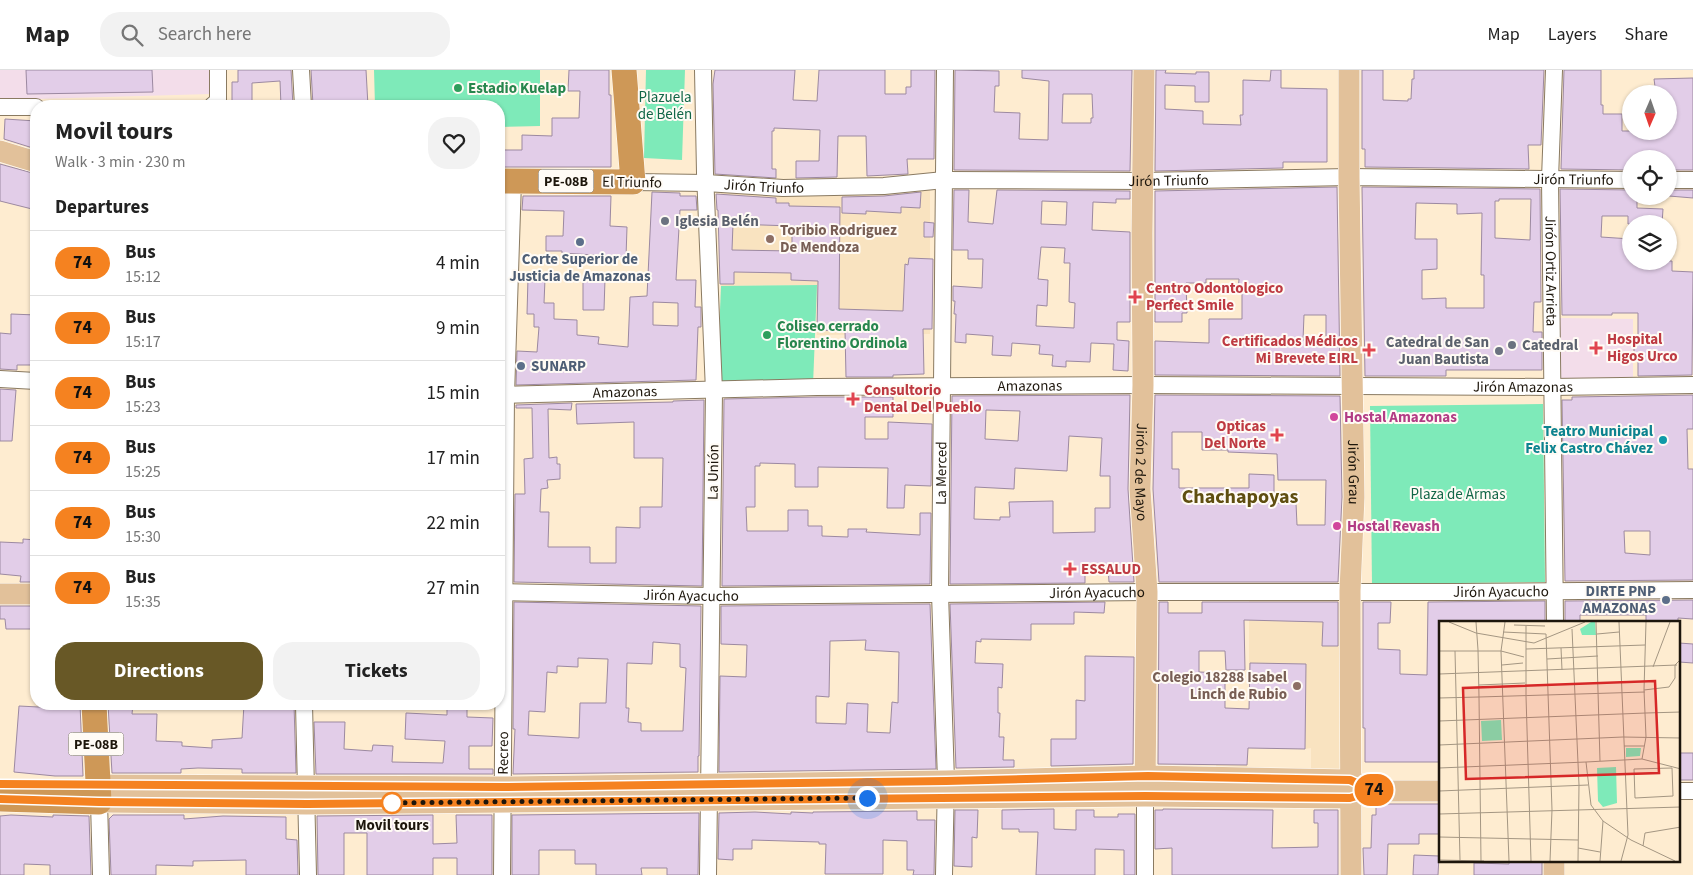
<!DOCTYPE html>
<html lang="en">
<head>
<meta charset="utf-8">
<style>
  body { margin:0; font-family:"Source Sans 3",sans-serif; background:#f2f2f2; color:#222; height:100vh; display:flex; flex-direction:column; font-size:19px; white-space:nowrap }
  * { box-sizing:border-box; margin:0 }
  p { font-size:16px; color:#767676 }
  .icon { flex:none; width:28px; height:28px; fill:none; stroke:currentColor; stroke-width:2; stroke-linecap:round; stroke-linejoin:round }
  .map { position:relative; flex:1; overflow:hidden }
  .panel { position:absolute; left:30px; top:30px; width:475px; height:610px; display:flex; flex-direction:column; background:#fff; border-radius:20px; box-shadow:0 1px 4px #0004 }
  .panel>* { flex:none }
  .badge { padding:0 10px; border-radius:16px; font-size:18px; line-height:32px }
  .needle { width:32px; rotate:182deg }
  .fabs { position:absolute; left:1622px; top:15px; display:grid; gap:10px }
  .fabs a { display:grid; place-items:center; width:55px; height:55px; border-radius:50%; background:#fff; box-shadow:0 1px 4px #0004; font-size:25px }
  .you { position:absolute; width:25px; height:25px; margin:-12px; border:4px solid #fff; border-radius:50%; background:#1a73e8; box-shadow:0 0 0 8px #1a73e833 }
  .map>.badge { position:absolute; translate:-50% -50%; box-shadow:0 0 0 2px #fff }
  h2 { padding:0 25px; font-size:19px; line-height:45px }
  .round { display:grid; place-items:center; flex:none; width:52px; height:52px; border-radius:20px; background:#f2f2f2 }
  .summary { display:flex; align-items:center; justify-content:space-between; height:85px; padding:0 25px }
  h1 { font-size:24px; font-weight:700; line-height:38px }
  .primary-button { display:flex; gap:10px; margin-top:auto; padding:10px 25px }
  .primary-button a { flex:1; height:58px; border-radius:20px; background:#685826; color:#fff; font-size:20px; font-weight:700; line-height:58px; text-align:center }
  .primary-button a+a { background:#f2f2f2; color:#222 }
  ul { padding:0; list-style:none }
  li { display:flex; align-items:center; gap:15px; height:65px; padding:0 25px; border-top:1px solid #e0e0e0 }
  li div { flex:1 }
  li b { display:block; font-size:19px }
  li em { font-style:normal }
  li .badge { min-width:55px; font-weight:700; text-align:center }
  header { display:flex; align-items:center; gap:30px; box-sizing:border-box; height:70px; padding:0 25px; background:#fff; border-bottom:1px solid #e0e0e0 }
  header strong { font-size:24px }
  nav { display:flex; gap:28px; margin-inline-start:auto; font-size:18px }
  .search { width:350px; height:45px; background:#f2f2f2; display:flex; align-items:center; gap:12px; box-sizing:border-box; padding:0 18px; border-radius:20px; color:#767676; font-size:19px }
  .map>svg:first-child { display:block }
  .built { fill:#f9e3c0 }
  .medical { fill:#f3ddea }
  .green { fill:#7eeab9 }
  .building { fill:#e2cde8; stroke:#9c89a1; fill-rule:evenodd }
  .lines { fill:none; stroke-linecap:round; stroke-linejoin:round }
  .minor-casing { stroke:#8a7a61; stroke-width:18 }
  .major-casing { stroke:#fff; stroke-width:22 }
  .highway-casing { stroke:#fff; stroke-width:26 }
  .minor { stroke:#fff; stroke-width:16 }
  .major { stroke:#e2c19a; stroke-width:21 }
  .highway { stroke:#ce9857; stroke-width:25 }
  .line-casing { stroke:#fff; stroke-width:11 }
  .line { stroke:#f58220; stroke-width:8 }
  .walk { stroke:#1d160c; stroke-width:5; stroke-dasharray:0 9 }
  .leisure-dot { fill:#2e9e5b; stroke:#fffbf5; stroke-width:2 }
  .worship-dot { fill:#6b7280; stroke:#fffbf5; stroke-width:2 }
  .education-dot { fill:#8d6e63; stroke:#fffbf5; stroke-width:2 }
  .service-dot { fill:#5c6f8a; stroke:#fffbf5; stroke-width:2 }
  .health-dot { fill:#e0444e; stroke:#fffbf5; stroke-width:2 }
  .hotel-dot { fill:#d1479c; stroke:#fffbf5; stroke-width:2 }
  .culture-dot { fill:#0f9aa8; stroke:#fffbf5; stroke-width:2 }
  .stop-dot { fill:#fff; stroke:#f58220; stroke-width:2.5 }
  .labels { text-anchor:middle; stroke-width:4; stroke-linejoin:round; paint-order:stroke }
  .shield { fill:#fffbf5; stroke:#615b52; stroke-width:1 }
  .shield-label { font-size:14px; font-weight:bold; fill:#1d160c }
  .leisure-label { font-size:15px; font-weight:bold; fill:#27864d; stroke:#fffbf5; text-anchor:start }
  .park-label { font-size:15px; fill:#126647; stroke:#fffbf5 }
  .street-label { font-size:15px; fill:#1d160c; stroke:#fffbf5 }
  .worship-label { font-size:15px; font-weight:bold; fill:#5b616d; stroke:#fffbf5; text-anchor:start }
  .education-label { font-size:15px; font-weight:bold; fill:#785e54; stroke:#fffbf5; text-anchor:start }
  .service-label { font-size:15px; font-weight:bold; fill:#4e5e75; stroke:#fffbf5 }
  .health-label { font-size:15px; font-weight:bold; fill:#be3a42; stroke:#fffbf5; text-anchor:start }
  .hotel-label { font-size:15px; font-weight:bold; fill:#b23c85; stroke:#fffbf5; text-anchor:start }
  .culture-label { font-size:15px; font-weight:bold; fill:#0d838f; stroke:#fffbf5; text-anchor:end }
  .stop-label { font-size:15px; font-weight:bold; fill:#1d160c; stroke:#fffbf5 }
  .district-label { font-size:20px; font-weight:bold; fill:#5f4e10; stroke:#fffbf5 }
  .inset-road { fill:none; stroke:#a49682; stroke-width:1 }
  .view { fill:#d62828; fill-opacity:0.15; stroke:#d62828; stroke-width:2.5 }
  .inset-edge { fill:none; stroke:#1d160c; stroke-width:2.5 }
</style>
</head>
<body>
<header>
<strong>Map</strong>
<div class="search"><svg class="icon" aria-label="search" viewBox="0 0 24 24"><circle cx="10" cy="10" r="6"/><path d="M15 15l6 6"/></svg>Search here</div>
<nav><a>Map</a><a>Layers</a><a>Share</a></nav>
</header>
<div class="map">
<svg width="1693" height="805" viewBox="0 0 1693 805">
  <rect width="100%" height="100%" fill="#feecd0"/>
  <g class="built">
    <polygon points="930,120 930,264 817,265 816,215 721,216 721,123"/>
    <polygon points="1249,527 1345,527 1344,702 1311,702 1311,678 1305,679 1248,678 1247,704 1216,704 1217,638 1249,638"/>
  </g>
  <g class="medical">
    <polygon points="0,0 210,0 211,24 0,30"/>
    <polygon points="1559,248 1633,249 1633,309 1558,308"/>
  </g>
  <g class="green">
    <polygon points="374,0 540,0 540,56 499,57 499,36 375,36"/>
    <polygon points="646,0 685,0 682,90 644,88"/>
    <polygon points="817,215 813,315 717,314 721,216"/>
    <polygon points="1543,334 1545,512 1372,514 1370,336"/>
  </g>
  <g class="building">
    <polygon points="26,0 152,0 153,22 27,24"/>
    <polygon points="238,0 291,0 293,36 281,36 280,11 252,13 252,36 232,36 232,12 238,12"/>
    <polygon points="311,0 366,0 368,36 313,35"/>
    <polygon points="569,0 609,0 609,25 611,25 611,97 499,97 499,80 522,80 522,65 552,66 552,48 579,48 580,21 568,21"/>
    <polygon points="715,0 795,0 793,30 817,31 819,0 885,0 885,24 906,24 906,17 911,17 911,0 935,0 934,89 907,89 908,104 867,106 866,66 838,66 837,107 796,108 796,91 819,91 820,60 774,58 774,61 772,61 772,99 776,99 776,108 715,104 713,14"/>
    <path d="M955,0L999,1V16H995L994,42L1020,43L1019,69L1048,70L1049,11L1022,8V0H1132L1130,101L954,100ZM1063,24H1092L1093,48H1091V53H1062Z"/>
    <polygon points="1156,0 1166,0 1165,3 1196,4 1196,2 1209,2 1209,32 1195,32 1195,16 1165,15 1165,39 1203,41 1203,54 1241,55 1240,45 1243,45 1243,10 1270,11 1271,0 1281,0 1281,18 1327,19 1327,92 1283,92 1283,98 1155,101"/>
    <polygon points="1362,0 1383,0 1383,30 1408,31 1408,29 1411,29 1412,9 1414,9 1414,0 1544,0 1541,75 1528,75 1529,99 1365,97 1365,79 1362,79"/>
    <polygon points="1564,0 1601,0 1601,35 1603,35 1603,44 1622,44 1622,61 1669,61 1669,24 1656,24 1654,9 1693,8 1693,100 1669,100 1669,89 1631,89 1631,100 1561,99"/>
    <polygon points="5,49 36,51 36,79 4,69"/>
    <polygon points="0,94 36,104 36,140 0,131"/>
    <path d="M1337,117L1340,306L1155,305V271L1209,273V249H1242V223H1238L1239,209H1206V213H1186L1187,243H1182V252H1155V121ZM1304,245H1326V270H1303Z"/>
    <path d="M1362,117L1540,119L1541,232H1534L1533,262H1542V300H1446V306H1365ZM1499,129H1531L1530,170L1495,168V131H1499ZM1416,133L1457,134V144L1482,143L1481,205H1484V238H1446V228L1422,229V200L1437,199V169H1415Z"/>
    <polygon points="1560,119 1631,120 1631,126 1637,126 1637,138 1663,139 1662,154 1628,154 1628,146 1602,146 1601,167 1631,169 1631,191 1672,191 1672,201 1693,202 1692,305 1638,306 1638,288 1634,288 1634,274 1638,274 1638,243 1612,243 1612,245 1562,245"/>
    <path d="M954,120H969L968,152L993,154L997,120L1130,121V129H1116V133L1093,132L1092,160L1130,162V252H1117V270L1129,271L1128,301L1113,300L1114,274L1091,273L1090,292L1066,291V297L1052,296L1053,285L1039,284L1040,275L1012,273L1011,286L992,285L993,266L966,264V273L955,272L956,244H954L955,231H953V216L982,218L983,189H968V180H953ZM1042,131L1067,132L1066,155L1041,154ZM1041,177L1065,178L1064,193H1070L1069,232L1075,233L1074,258L1036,256L1037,235L1047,236L1048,210L1038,209Z"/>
    <polygon points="1669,120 1693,120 1693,128 1669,126"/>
    <path d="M652,122L680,123V126H696L697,140H680L676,210H696L695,237H701V257H698L696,310L516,315L517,281L537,282L539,257H534V244H527L528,208L545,209L544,233H554V249L577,250V265L599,267L598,274L628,277L630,227L647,226ZM653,232L678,233V256L653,255Z"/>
    <polygon points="921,122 920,138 901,137 901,143 866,141 866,144 842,143 842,127 884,126"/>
    <path d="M716,124L776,128V133H789V136L840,137L839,239L903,241L905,194L908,195L909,188L933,189L932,259H923L924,304L893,305V307H846L845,261L817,260L818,211L791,210V203L734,202V214H720L718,140H717ZM733,154L792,156V181L732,180Z"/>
    <polygon points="523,126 611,126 610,156 627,157 626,187 562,183 562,181 546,181 546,166 563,166 564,141 522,140"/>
    <polygon points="924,152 934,153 933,167 924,167"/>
    <polygon points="583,209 605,209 604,240 583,240"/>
    <polygon points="11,244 36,245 35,295 17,295 17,300 0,299 0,263 11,264"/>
    <polygon points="0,319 16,320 12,371 0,371"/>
    <path d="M1130,325L1128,419L1134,512H1109L1108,497H1085V513L950,514L952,326ZM986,340L1020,341L1018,371L985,369ZM1069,366L1102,368L1100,406H1110V438H1095V462L1053,463V431L1009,432L1010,447H1000V450L974,449L975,417L1014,419L1015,398L1067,401Z"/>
    <path d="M1155,325L1340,326L1342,427L1338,512H1159L1153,419ZM1172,362H1202V380H1228V382L1277,384L1278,410H1326L1325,455H1297L1296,433H1274V405L1249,404V418H1179V399H1172Z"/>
    <path d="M1693,325V359H1687L1688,399H1693V510L1565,511L1562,330H1572V327ZM1624,461H1650V485L1625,483Z"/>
    <polygon points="817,327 893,327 893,347 865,347 865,369 888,369 888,352 932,354 931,416 905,415 904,438 887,438 888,398 818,397 818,417 795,417 795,394 760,393 760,396 755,396 755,437 746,437 747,461 788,461 788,440 808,440 808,456 822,456 822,466 848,467 848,459 867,459 866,462 920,465 920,443 931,443 930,514 722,516 724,329"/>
    <polygon points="704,330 702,516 514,512 515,424 525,424 524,389 533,388 532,338 516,338 516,335 572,333 571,340 548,339 549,388 557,387 557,394 560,394 560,409 547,410 548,418 541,419 540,442 549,442 548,477 590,477 590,493 616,493 616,457 640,458 640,437 662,437 663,388 634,388 634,352 577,354 576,334 673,332 673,331"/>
    <polygon points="23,469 36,470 36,512 20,512 21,506 0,504 0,472 23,473"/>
    <polygon points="1693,530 1693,549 1678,548 1678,552 1646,552 1646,545 1580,545 1580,552 1565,552 1565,531"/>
    <polygon points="1545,531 1545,552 1440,552 1440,692 1365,692 1365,658 1363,658 1363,532 1391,532 1390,553 1378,553 1378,579 1400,580 1400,604 1427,605 1428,532"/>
    <path d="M514,532L701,536L699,686H698V702L513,704L515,659H513ZM653,572L680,574V597L686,598L683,661H641V653L628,652L629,638H626L627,593L652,594ZM578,588L608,589L606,633H580L579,668L528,665L529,641L545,642L547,602L557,603V596L578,597Z"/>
    <polygon points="1105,532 1104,543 1074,542 1074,554 1031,554 1031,570 981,569 981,572 976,571 975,593 1003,594 1002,618 998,617 998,643 1000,643 999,667 1004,667 1003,690 1014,690 1014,697 956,698 950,534"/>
    <polygon points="1159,532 1168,532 1168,543 1202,543 1202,532 1338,532 1338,576 1322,576 1323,552 1244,550 1245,600 1226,600 1225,581 1199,581 1199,602 1225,603 1225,638 1249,639 1250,593 1306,594 1305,679 1248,678 1247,695 1158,694"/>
    <path d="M930,534L936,699L719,702L720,606L746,607L747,575L721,574V536ZM866,570L865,580L899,582L898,633L892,632L890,663L867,662L868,634L847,633L846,654L816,653V626L829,627L830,571Z"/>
    <polygon points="0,536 36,536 36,559 6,559 5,549 0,549"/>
    <polygon points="1679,573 1693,574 1693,593 1679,592"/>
    <polygon points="1085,586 1134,587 1133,694 1051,696 1051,669 1076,669 1076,630 1085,631"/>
    <polygon points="58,634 80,634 83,706 55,706 14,702 19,636 58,638"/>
    <polygon points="108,634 133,634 132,644 157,644 156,671 182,672 182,676 212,678 212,670 242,668 244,634 294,634 296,703 242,703 242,699 198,698 181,699 181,703 112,703"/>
    <polygon points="447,634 467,634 467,647 493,648 492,676 469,676 469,699 493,699 493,704 316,704 314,652 345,652 344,679 372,681 373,675 393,676 392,692 443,693 445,671 405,669 406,643 447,645"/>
    <rect x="1679" y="683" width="14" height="27"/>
    <polygon points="1440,734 1440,764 1419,764 1419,774 1388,774 1387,805 1364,805 1363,778 1371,778 1372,745 1376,745 1376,734"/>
    <polygon points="1054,739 1054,759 1076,760 1076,740 1094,740 1094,747 1118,747 1118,744 1135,744 1135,805 1124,805 1124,780 1095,779 1095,805 1036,805 1038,762 1019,762 1019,759 1002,759 1002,740"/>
    <polygon points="1163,739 1273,740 1272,778 1318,777 1318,753 1314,753 1314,740 1338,740 1338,805 1172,805 1172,778 1155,779 1155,740 1163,740"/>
    <polygon points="955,740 978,740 977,768 972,767 972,797 954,796"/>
    <polygon points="917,741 917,750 935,750 934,805 913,805 914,800 907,800 907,771 883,770 883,804 825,804 826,774 819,774 819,772 752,770 752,779 733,779 733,790 718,789 719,743 755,742 791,744 791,742 813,743 813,742"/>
    <polygon points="699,743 698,805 667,805 667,798 641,798 642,805 596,805 596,794 575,794 575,780 539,780 539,805 512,805 512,745"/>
    <polygon points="11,745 53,747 53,745 89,746 91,805 50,805 50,795 24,794 24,805 0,805 0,746"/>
    <polygon points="113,745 184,745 184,749 223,746 286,747 286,769 297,770 298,805 246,805 246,790 193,791 193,796 156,795 156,805 111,805 109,749"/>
    <polygon points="433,745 433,774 457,773 456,745 492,745 492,805 457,805 457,788 433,788 433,805 367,805 367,763 344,763 344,805 318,805 317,746"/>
    <polygon points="1414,785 1439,786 1438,805 1413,805"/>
    <polygon points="1509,791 1542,791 1542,805 1474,805 1474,793 1509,794"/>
  </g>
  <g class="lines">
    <g class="minor-casing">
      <g id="minor">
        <polyline points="301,0 303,36"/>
        <polyline points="703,0 705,103 714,321 708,805"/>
        <path id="s1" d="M1554,0L1550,109L1555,552"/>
        <polyline points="212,36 218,31 218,0"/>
        <polyline points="0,37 36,37"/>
        <polyline points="1669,110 1693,110"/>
        <path id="s2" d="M633,112L706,113L783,118L884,116L944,110L1143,111L1349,107L1631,110"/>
        <polyline points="0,309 36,311"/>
        <path id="s3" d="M499,325L817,317L1143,315L1551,317L1693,315"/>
        <path id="s4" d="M499,522L712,526L1147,522H1458L1693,520"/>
        <polyline points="304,634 308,805"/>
        <polyline points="1679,721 1693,721"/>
        <polyline points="1145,726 1145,805"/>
        <polyline points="99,732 101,805"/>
        <path id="s5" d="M502,805L506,325L513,111"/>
        <path id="s6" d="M944,805L946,711L940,523L945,0"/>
      </g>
    </g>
    <g class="major-casing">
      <g id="major">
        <path id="s7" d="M1144,0L1142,163L1143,315L1140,419L1147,522L1145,721"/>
        <path id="s8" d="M1349,0V107L1354,427L1350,521L1351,805"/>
        <polyline points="0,81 36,92"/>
        <polyline points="0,524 36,524"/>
        <polyline points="97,715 502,717 946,711 1148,706 1350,710 1374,721 1440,721"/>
        <polyline points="99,732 307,734 1145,726 1350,728 1374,721"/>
        <polyline points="1554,805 1554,791"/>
      </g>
    </g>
    <g class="highway-casing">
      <g id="highway">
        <polyline points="499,111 633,112 624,0"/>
        <polyline points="0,729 99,732 94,634"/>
      </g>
    </g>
    <use href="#minor" class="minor"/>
    <use href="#major" class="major"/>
    <use href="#highway" class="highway"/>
  </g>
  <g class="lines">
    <g class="line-casing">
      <polyline id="line" points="0,714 502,717 946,711 1148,706 1350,710 1374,721 1350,728 1145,726 307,734 99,732 0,729"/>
    </g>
    <use href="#line" class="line"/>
    <polyline class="walk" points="392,733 385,733 867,728"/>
  </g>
  <g class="leisure-dot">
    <circle cx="458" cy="18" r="5"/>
    <circle cx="767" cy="265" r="5"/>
  </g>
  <g class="worship-dot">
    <circle cx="665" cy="151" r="5"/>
    <circle cx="1512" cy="275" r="5"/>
    <circle cx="1499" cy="281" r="5"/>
  </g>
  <g class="education-dot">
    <circle cx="770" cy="169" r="5"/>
    <circle cx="1297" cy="616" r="5"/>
  </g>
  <g class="service-dot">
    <circle cx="580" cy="172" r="5"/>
    <circle cx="521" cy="296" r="5"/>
    <circle cx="1666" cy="530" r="5"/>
  </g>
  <g class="health-dot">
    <path d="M1132.5 219.5h5v5h5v5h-5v5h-5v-5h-5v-5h5z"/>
    <path d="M1593.5 270.5h5v5h5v5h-5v5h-5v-5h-5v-5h5z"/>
    <path d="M1366.5 272.5h5v5h5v5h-5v5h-5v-5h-5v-5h5z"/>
    <path d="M850.5 321.5h5v5h5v5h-5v5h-5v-5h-5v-5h5z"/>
    <path d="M1274.5 357.5h5v5h5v5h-5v5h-5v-5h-5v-5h5z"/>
    <path d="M1067.5 491.5h5v5h5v5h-5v5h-5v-5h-5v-5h5z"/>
  </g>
  <g class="hotel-dot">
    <circle cx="1334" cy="347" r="5"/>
    <circle cx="1337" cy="456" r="5"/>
  </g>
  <circle class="culture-dot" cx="1663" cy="370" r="5"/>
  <circle class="stop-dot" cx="392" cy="733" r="10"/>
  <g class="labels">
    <g class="shield">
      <rect x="538.5" y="99.5" width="55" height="23" rx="4"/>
      <rect x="68.5" y="662.5" width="55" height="23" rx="4"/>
    </g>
    <g class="shield-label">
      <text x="566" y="116">PE-08B</text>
      <text x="96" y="679">PE-08B</text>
    </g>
    <g class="leisure-label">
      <text x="468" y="23">Estadio Kuelap</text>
      <text x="777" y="261">Coliseo cerrado<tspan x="777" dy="17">Florentino Ordinola</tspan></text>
    </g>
    <g class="park-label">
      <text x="665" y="32">Plazuela<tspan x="665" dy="17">de Belén</tspan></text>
      <text x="1458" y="429">Plaza de Armas</text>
    </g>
    <g class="street-label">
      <text dy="5" stroke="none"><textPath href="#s2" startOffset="941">Jirón Triunfo</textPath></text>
      <text dy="5" stroke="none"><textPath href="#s2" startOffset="536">Jirón Triunfo</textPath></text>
      <text transform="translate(632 112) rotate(1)" y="5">El Triunfo</text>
      <text dy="5" stroke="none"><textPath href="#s2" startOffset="131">Jirón Triunfo</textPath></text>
      <text dy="5" stroke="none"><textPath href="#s1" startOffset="201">Jirón Ortiz Arrieta</textPath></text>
      <text dy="5" stroke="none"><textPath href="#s3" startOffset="531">Amazonas</textPath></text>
      <text dy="5" stroke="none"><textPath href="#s3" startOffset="1024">Jirón Amazonas</textPath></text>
      <text dy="5" stroke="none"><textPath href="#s3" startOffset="126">Amazonas</textPath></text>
      <text transform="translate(713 402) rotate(-89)" y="5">La Unión</text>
      <text dy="5" stroke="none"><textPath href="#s6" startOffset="402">La Merced</textPath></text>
      <text dy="5" stroke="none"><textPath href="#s7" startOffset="402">Jirón 2 de Mayo</textPath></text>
      <text dy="5" stroke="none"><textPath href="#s8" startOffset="402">Jirón Grau</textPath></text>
      <text dy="5" stroke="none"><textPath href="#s4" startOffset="598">Jirón Ayacucho</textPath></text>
      <text dy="5" stroke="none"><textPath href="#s4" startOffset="1002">Jirón Ayacucho</textPath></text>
      <text dy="5" stroke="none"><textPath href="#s4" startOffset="192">Jirón Ayacucho</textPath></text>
      <text dy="5" stroke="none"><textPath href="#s5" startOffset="122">Recreo</textPath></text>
    </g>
    <g class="worship-label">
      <text x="675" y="156">Iglesia Belén</text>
      <text x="1489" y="277" text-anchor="end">Catedral de San<tspan x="1489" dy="17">Juan Bautista</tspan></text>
      <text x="1522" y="280">Catedral</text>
    </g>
    <g class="education-label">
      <text x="780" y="165">Toribio Rodriguez<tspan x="780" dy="17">De Mendoza</tspan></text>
      <text x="1287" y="612" text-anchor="end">Colegio 18288 Isabel<tspan x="1287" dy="17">Linch de Rubio</tspan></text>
    </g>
    <g class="service-label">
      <text x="580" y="194">Corte Superior de<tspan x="580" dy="17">Justicia de Amazonas</tspan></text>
      <text x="531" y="301" text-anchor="start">SUNARP</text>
      <text x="1656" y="526" text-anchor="end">DIRTE PNP<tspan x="1656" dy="17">AMAZONAS</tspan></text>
    </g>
    <g class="health-label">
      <text x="1146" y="223">Centro Odontologico<tspan x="1146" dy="17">Perfect Smile</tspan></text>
      <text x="1607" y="274">Hospital<tspan x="1607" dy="17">Higos Urco</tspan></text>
      <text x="1358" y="276" text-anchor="end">Certificados Médicos<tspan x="1358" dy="17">Mi Brevete EIRL</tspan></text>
      <text x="864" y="325">Consultorio<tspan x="864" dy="17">Dental Del Pueblo</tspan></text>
      <text x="1266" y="361" text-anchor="end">Opticas<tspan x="1266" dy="17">Del Norte</tspan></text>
      <text x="1081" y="504">ESSALUD</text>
    </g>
    <g class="hotel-label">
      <text x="1344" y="352">Hostal Amazonas</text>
      <text x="1347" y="461">Hostal Revash</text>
    </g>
    <g class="culture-label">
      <text x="1653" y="366">Teatro Municipal<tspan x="1653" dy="17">Felix Castro Chávez</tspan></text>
    </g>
    <g class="stop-label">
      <text x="392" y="760">Movil tours</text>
    </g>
    <g class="district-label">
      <text x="1240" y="433">Chachapoyas</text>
    </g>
  </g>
  <g transform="translate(1439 551)">
    <rect width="241" height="241" fill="#feecd0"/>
    <path d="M152,1H156L157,14H143L141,8ZM62,99L63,119L43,120L42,100ZM202,127L201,135L187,136V127ZM177,146L178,182L164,186L159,180L158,147Z" fill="#7eeab9"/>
    <path class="inset-road" d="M10,1L37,12L95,22L146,1M37,1L39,29M66,1L62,30L85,36M157,1L161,140M180,1L189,214L182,240M75,4L106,5M133,8L140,164L139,240M64,11L107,13L113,189L111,240M158,13L180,11M122,27L123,49M87,28L206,24M39,29L40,76L206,71M0,30H62L70,240M16,30L21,239M108,38L159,35M63,44L84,42M214,46L231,1M0,53L238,44M40,64L86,62M205,69L207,1M87,74V5M87,75L92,240M0,77L40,76L42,240M207,92L242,91M0,100L207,92M0,124L184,116L242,117M185,125H205M203,138L242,148M0,147L147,141M233,147L234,175L196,177L195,148ZM0,170L149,164M0,193L242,186M164,200L192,219L236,240M0,216L139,219M204,225L206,212L242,206M139,227L161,231M0,239L45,240M161,240L164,200L152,184L147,141L203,138L207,116L205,69L230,66L236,57V44L242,38"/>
    <path class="view" d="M216,60L220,152L27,158L24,67Z"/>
    <rect width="241" height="241" class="inset-edge"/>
  </g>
</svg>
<div class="fabs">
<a><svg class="needle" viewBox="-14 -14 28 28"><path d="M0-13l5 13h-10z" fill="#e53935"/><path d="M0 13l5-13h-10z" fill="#767676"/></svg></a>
<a><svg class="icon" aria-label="locate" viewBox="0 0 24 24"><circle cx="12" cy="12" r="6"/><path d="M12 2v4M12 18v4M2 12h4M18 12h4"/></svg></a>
<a><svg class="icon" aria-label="layers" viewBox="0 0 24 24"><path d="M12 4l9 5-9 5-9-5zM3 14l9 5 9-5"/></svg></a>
</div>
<div class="you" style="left:867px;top:728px"></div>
<b class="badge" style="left:1374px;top:720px;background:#f58220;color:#111">74</b>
<section class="panel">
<div class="summary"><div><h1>Movil tours</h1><p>Walk · 3 min · 230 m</p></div><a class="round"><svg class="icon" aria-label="heart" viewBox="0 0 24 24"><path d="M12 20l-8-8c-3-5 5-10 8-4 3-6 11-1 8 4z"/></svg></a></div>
<h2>Departures</h2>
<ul>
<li><span class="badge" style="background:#f58220;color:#111">74</span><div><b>Bus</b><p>15:12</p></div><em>4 min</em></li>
<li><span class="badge" style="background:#f58220;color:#111">74</span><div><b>Bus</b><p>15:17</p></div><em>9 min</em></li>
<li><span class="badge" style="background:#f58220;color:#111">74</span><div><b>Bus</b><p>15:23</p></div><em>15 min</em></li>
<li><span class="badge" style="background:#f58220;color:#111">74</span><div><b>Bus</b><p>15:25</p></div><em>17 min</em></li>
<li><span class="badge" style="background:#f58220;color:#111">74</span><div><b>Bus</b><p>15:30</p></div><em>22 min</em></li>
<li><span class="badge" style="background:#f58220;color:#111">74</span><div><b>Bus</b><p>15:35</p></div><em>27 min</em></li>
</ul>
<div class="primary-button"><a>Directions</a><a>Tickets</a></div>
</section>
</div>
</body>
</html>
